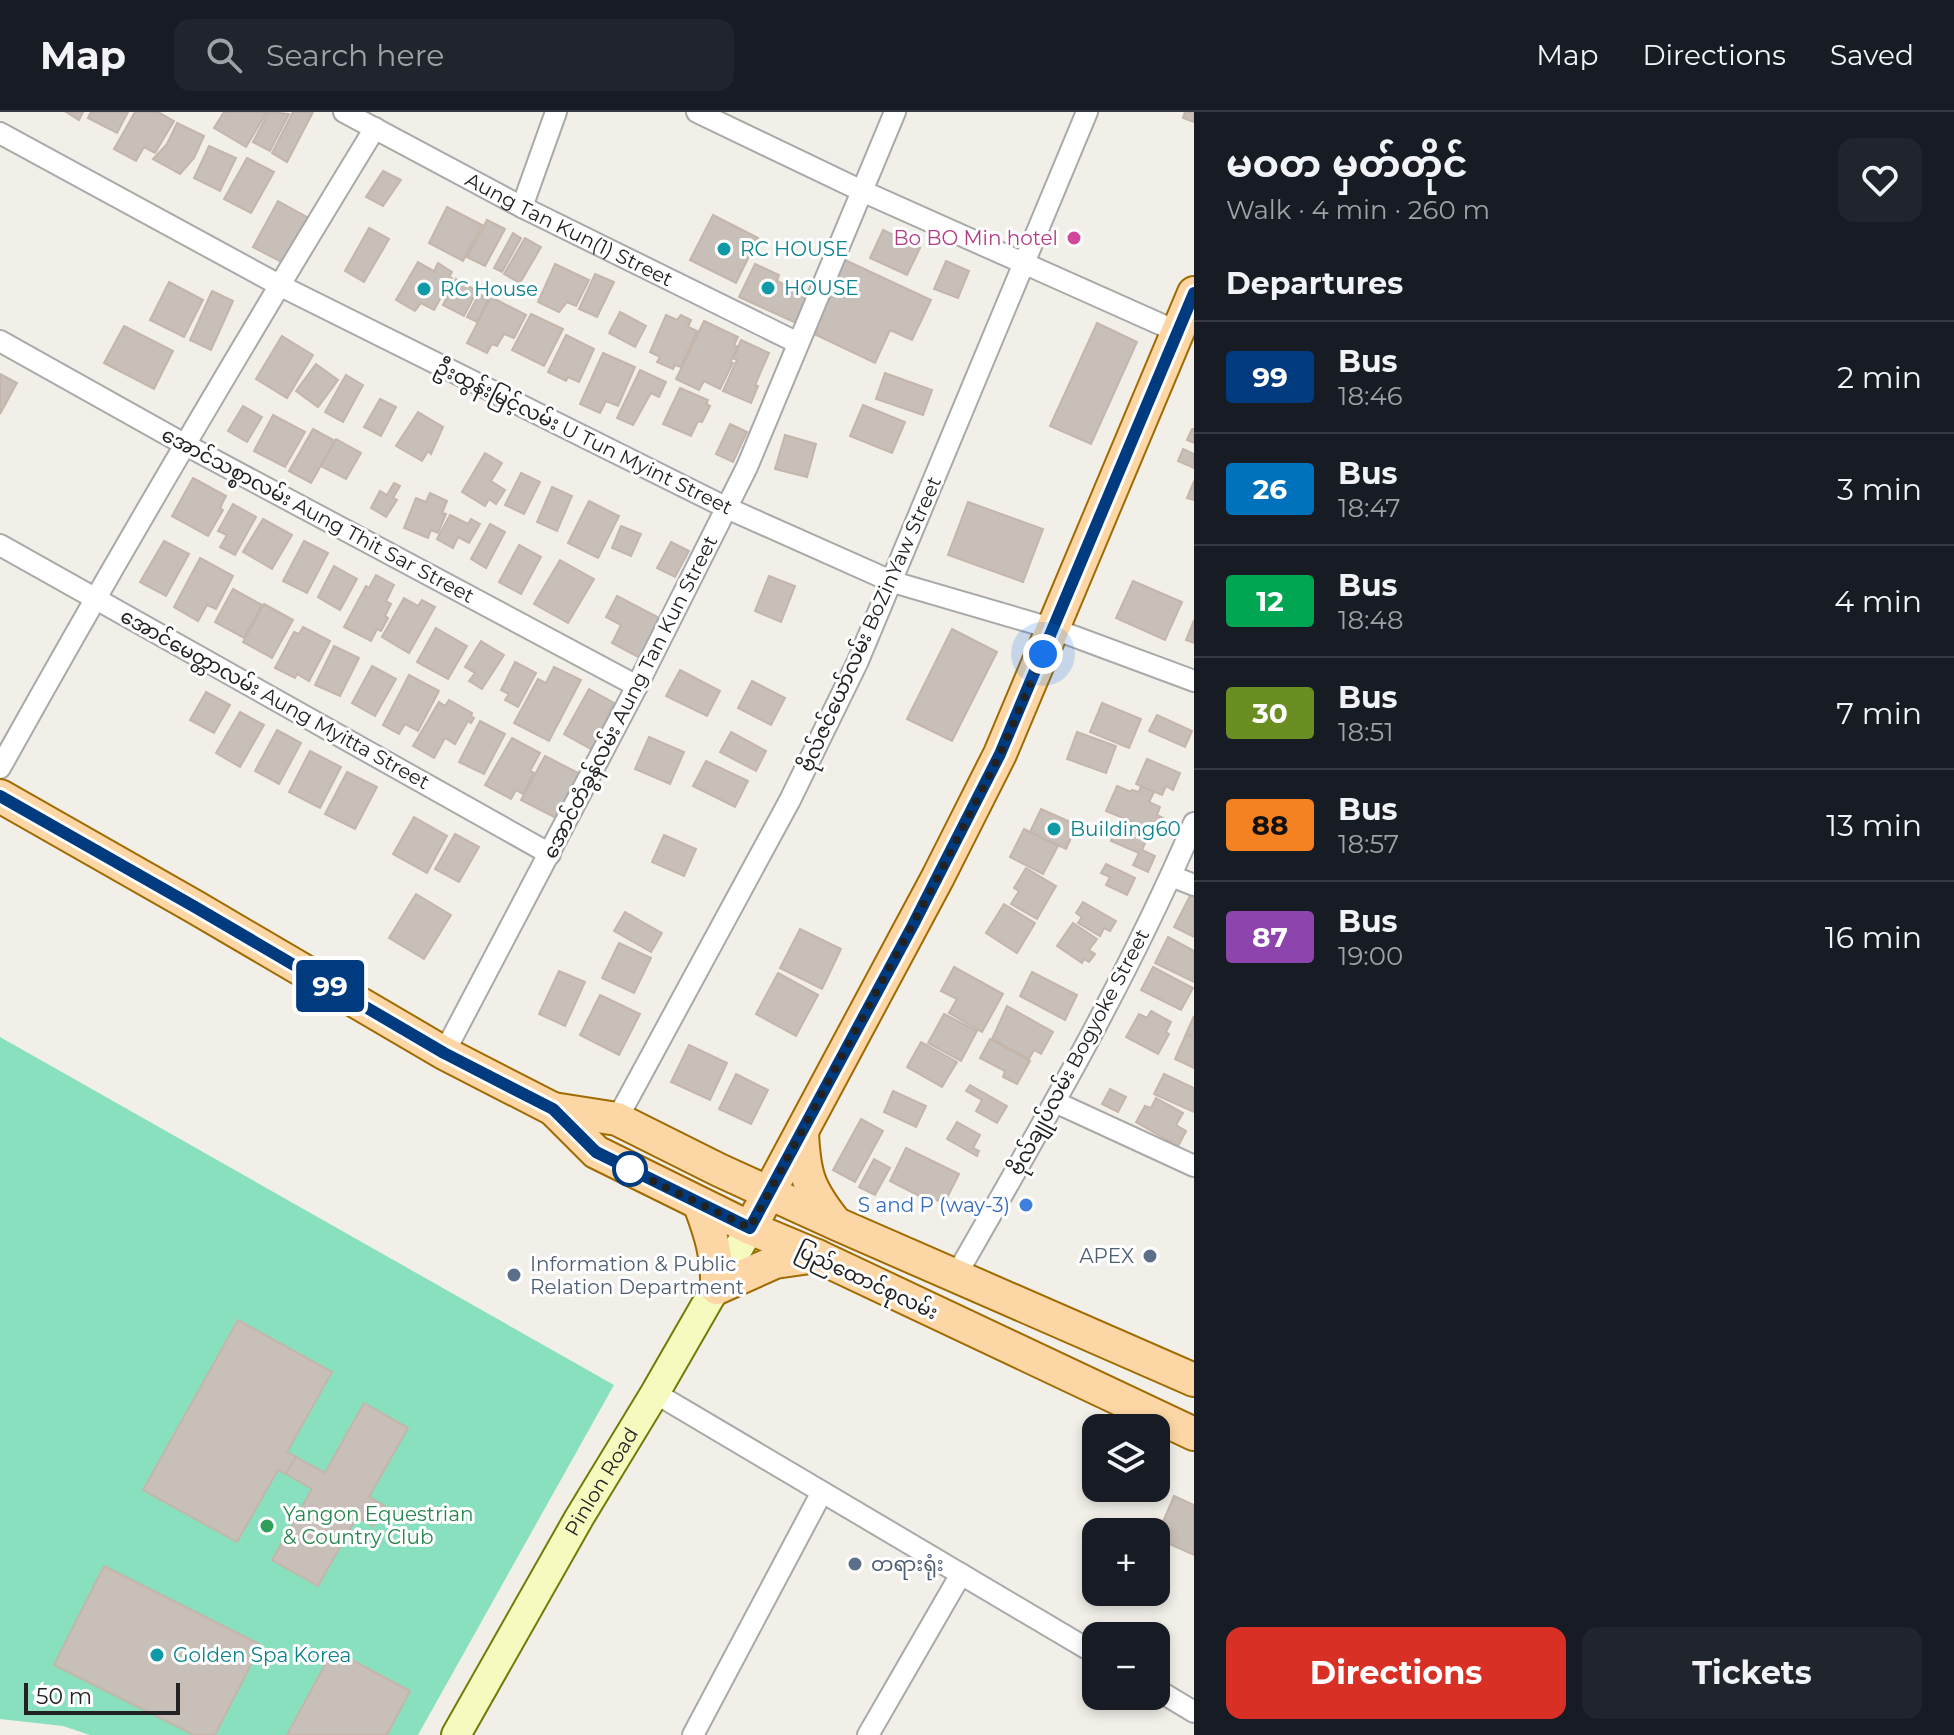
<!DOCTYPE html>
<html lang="en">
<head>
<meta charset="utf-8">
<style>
  body { margin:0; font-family:Montserrat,"Noto Sans Myanmar",sans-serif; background:#20242c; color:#f1f3f6; height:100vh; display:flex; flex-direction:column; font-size:30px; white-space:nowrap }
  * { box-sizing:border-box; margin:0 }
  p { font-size:26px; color:#9ea1a6 }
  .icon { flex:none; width:44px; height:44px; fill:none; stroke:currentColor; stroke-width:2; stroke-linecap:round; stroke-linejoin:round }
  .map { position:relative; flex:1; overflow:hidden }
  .details { display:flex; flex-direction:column; background:#171b24; width:760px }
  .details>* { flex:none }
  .badge { padding:0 16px; border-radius:6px; font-size:28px; line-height:52px }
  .tools { position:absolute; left:1082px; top:1302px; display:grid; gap:16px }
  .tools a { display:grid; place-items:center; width:88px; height:88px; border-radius:16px; background:#171b24; box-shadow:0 4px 12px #0003; font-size:40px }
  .scale { position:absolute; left:24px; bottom:20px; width:156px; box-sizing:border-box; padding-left:8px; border:4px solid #222; border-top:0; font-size:22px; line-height:28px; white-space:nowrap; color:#222; -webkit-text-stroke:6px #fff; paint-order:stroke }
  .you { position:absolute; width:40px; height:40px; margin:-20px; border:6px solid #fff; border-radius:50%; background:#1a73e8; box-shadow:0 0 0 12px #1a73e833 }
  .map>.badge { position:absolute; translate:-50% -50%; box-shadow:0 0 0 4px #fff }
  h2 { padding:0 32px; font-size:30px; line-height:72px }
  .round { display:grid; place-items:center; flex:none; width:84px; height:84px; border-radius:16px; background:#20242c }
  .headline { display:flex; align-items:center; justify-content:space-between; height:136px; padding:0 32px }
  h1 { font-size:38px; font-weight:700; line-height:60px }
  .action { display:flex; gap:16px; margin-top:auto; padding:16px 32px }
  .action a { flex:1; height:92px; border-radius:16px; background:#d93025; color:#fff; font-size:32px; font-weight:700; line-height:92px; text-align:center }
  .action a+a { background:#20242c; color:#f1f3f6 }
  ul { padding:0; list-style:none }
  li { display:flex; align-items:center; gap:24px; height:112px; padding:0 32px; border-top:2px solid #363941 }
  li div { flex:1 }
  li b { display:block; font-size:30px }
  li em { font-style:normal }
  li .badge { min-width:88px; font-weight:700; text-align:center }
  header { display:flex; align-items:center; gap:48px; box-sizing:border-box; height:112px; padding:0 40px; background:#171b24; border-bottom:2px solid #363941 }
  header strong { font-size:38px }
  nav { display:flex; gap:44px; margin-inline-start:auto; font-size:28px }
  .search { width:560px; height:72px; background:#20242c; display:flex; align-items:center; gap:20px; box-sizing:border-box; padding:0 28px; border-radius:16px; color:#9ea1a6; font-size:30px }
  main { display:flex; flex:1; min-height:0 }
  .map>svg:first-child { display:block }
  .pitch { fill:#88e0be }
  .building { fill:#c7bfb8; stroke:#c4b6ab; stroke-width:2 }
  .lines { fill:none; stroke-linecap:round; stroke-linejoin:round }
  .street-casing { stroke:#a9a9a9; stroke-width:24 }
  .secondary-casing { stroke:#707d05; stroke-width:32 }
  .primary-casing { stroke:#a06b00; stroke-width:36 }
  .street { stroke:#fff; stroke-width:20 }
  .secondary { stroke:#f7fabf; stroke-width:28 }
  .primary { stroke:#fcd6a4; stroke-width:32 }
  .line-casing { stroke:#fff; stroke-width:18 }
  .line { stroke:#003b80; stroke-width:12 }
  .walk { stroke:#222; stroke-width:8; stroke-dasharray:0 14.4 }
  .hotel-dot { fill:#d1479c; stroke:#fff; stroke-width:3 }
  .culture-dot { fill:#0f9aa8; stroke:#fff; stroke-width:3 }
  .stop-dot { fill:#fff; stroke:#003b80; stroke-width:4 }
  .shop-dot { fill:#3f7fe0; stroke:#fff; stroke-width:3 }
  .service-dot { fill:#5c6f8a; stroke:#fff; stroke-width:3 }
  .leisure-dot { fill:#2e9e5b; stroke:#fff; stroke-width:3 }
  .labels { text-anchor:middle; stroke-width:6; stroke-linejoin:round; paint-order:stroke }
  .street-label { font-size:20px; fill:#222; stroke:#fff }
  .hotel-label { font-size:20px; fill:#b23c85; stroke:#fff; text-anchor:end }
  .culture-label { font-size:20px; fill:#0d838f; stroke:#fff; text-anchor:start }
  .shop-label { font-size:20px; fill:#366cbe; stroke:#fff; text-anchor:end }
  .service-label { font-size:20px; fill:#4e5e75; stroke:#fff; text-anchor:start }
  .leisure-label { font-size:20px; fill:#27864d; stroke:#fff; text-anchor:start }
</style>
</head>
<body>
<header>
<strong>Map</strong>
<div class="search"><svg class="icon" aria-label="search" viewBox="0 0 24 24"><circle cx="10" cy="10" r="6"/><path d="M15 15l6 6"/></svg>Search here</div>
<nav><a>Map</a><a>Directions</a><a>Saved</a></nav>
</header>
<main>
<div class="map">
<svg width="1194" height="1623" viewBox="0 0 1194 1623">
  <rect width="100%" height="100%" fill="#f2efe9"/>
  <polygon class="pitch" points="0,925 614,1273 418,1623 90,1623 63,1614 0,1607"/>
  <g class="building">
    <polygon points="66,0 83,0 79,8"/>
    <polygon points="91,0 128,0 117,21 88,6"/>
    <polygon points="135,0 158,0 174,9 155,41 144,35 136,49 114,37"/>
    <polygon points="224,0 267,0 246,35 214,16"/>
    <polygon points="269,0 289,2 270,39 253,30"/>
    <polygon points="293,0 313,0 287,50 272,41"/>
    <polygon points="1185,0 1194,0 1194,10 1183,6"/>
    <polygon points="177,11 204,24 194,46 180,62 153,47 167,32"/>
    <polygon points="209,34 236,46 220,79 194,66"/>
    <polygon points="247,46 274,60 251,101 224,87"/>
    <polygon points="383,59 401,68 383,94 366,85"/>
    <polygon points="278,89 312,108 287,153 253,135"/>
    <polygon points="447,95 482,113 463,149 429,131"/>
    <polygon points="713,103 758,126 736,171 690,148"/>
    <polygon points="487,108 505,117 485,154 467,145"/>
    <polygon points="369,116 389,127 364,170 345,159"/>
    <polygon points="883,118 920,136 907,163 870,146"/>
    <polygon points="513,121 521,126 502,160 494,156"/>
    <polygon points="525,126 541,135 520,171 504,162"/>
    <polygon points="845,148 931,188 912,228 890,218 875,251 810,220"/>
    <polygon points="946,149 969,159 958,186 934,177"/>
    <polygon points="418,150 434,159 438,151 452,160 449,165 452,166 434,198 421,191 415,199 396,188"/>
    <polygon points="555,152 589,168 576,194 567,190 559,200 538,190"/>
    <polygon points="755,152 779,163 777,169 808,184 796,211 739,185"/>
    <polygon points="595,162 614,170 597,205 579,197"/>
    <polygon points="456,167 477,179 464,204 443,193"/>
    <polygon points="169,170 203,188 184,225 150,208"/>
    <polygon points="212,179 233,189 211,238 190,228"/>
    <polygon points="479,182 489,187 477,210 467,205"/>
    <polygon points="491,185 526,203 514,226 504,222 497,234 492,232 487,241 467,231"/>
    <polygon points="620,200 646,214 635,235 609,221"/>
    <polygon points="531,202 563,217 544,254 512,238"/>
    <polygon points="666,203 677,208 681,203 691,208 688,215 697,219 681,255 675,253 673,257 657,250 660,245 650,240"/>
    <polygon points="704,209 738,225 734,233 738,235 730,251 733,251 720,277 704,269 699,278 676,267"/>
    <polygon points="1097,211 1137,230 1091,332 1050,314"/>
    <polygon points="124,214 173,239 154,277 104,251"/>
    <polygon points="566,223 594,237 579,270 568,265 566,269 548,260"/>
    <polygon points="282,224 313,243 287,286 256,267"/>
    <polygon points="741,228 769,241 755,273 758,274 751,291 723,279 737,248 733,246"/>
    <polygon points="603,241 635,255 618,294 606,289 600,301 580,292"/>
    <polygon points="316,252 338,268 318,295 296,279"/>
    <polygon points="640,258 666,270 659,285 651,281 633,313 617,306"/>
    <polygon points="885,261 932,278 923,303 876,287"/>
    <polygon points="0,262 17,271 0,302"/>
    <polygon points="346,263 363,273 343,310 325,300"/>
    <polygon points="680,276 708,288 706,292 710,294 702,310 698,309 691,324 663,312"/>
    <polygon points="380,287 396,295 381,324 364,315"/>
    <polygon points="863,293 905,310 892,341 850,324"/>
    <polygon points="243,294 262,305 247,330 228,319"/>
    <polygon points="418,300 443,315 431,342 428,339 422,349 396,334"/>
    <polygon points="273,303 305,320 285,355 254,339"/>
    <polygon points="730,312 747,320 733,350 716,342"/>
    <polygon points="313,317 335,329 311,371 289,359"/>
    <polygon points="1192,317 1194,317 1194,331 1187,328"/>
    <polygon points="785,323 816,332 807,365 775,357"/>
    <polygon points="336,327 361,341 346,367 321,354"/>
    <polygon points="1183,337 1194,342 1194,356 1178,349"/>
    <polygon points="485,341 502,351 491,369 505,378 496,392 489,387 485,394 462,380"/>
    <polygon points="521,361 540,370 524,402 505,393"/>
    <polygon points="193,366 226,384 220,396 223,398 208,424 172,404"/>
    <polygon points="1194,369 1194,388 1187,386"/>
    <polygon points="394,371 400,374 393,386 397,388 386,405 371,396 380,379 387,383"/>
    <polygon points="552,375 572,384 557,419 537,410"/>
    <polygon points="430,381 447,389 442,401 446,402 438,421 431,418 428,426 404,416 416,386 426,390"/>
    <polygon points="589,389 619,404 598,446 568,431"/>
    <polygon points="968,390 1043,417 1023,470 948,443"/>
    <polygon points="233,392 256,405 235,443 220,435 227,423 218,419"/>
    <polygon points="450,403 468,412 471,407 480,412 469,431 458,425 453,436 437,427"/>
    <polygon points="263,407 292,423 272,457 243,440"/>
    <polygon points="490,412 505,420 486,456 471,447"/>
    <polygon points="621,414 641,422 631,444 612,436"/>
    <polygon points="164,429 189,442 166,484 140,470"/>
    <polygon points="304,429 328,441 307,481 283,469"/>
    <polygon points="671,430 689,439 675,465 657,456"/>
    <polygon points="519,433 541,445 521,482 499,470"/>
    <polygon points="200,446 233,464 216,497 207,493 198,509 174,495"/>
    <polygon points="560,448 594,467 568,511 534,492"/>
    <polygon points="334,454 357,467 340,498 318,485"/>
    <polygon points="376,463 394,473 386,489 391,492 385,504 388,506 381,519 377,517 371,529 344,515 366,474 369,476"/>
    <polygon points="769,464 795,474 781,510 755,499"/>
    <polygon points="1133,469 1182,490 1165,528 1116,506"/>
    <polygon points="233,477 262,493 244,526 215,510"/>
    <polygon points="617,484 661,507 640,546 612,531 621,513 606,505"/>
    <polygon points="404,486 418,494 422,488 435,495 409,541 382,525"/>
    <polygon points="264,492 293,508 272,546 243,530"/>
    <polygon points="1194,508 1194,531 1186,528"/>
    <polygon points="303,515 330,529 309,569 297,562 295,566 275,556 294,520 299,522"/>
    <polygon points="436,516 467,534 448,567 417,550"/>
    <polygon points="952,517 997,540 952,629 907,607"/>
    <polygon points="481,529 504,543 482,577 469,569 475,561 465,555"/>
    <polygon points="334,534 359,546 340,584 315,573"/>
    <polygon points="515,550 536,561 518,595 505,588 509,582 501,578"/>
    <polygon points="372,554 396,567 375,604 352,591"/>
    <polygon points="554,555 581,568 549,629 514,611 538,567 546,571"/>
    <polygon points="680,558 720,579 707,604 666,584"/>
    <polygon points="409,563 439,579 418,619 405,612 399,622 383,613"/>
    <polygon points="752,569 785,586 771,613 738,596"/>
    <polygon points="589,577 614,591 608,603 614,607 596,640 564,622"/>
    <polygon points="206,580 230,593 214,621 190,608"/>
    <polygon points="449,588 472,601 471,604 474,606 471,611 468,609 455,632 445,626 434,646 413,634 439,590 445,594"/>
    <polygon points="1102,591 1141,607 1129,636 1090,620"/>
    <polygon points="240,600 264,613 240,655 216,641"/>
    <polygon points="1157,603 1192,619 1185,635 1149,619"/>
    <polygon points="480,609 505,622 484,662 459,650"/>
    <polygon points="277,618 301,631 279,672 255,659"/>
    <polygon points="731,620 766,639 756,659 720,640"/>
    <polygon points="1077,620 1116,634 1106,661 1067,647"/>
    <polygon points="649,625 684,640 670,672 635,657"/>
    <polygon points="512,626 540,641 530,659 534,661 523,682 516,678 511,687 485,673"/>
    <polygon points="310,639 341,655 320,696 289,680"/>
    <polygon points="545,644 582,663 558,707 521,688"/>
    <polygon points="1147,647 1180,661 1173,678 1166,674 1162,683 1136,672"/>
    <polygon points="706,649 748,669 735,695 693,674"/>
    <polygon points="347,660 377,675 355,717 325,702"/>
    <polygon points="1117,674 1131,680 1132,678 1139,680 1141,674 1154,680 1149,690 1160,695 1157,703 1163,706 1157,720 1106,699"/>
    <polygon points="1041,697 1077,713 1066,737 1030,720"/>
    <polygon points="414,705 447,724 427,761 393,742"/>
    <polygon points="1118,712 1148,724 1142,738 1155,744 1148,760 1133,753 1139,741 1111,729"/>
    <polygon points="1024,717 1058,734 1043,762 1010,745"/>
    <polygon points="455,722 479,735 459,770 435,757"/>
    <polygon points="664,723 696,737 684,764 652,750"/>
    <polygon points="1106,752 1135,766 1127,783 1106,773 1110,765 1101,761"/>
    <polygon points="1026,756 1056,774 1037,807 1011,792 1019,779 1014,776"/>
    <polygon points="1192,780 1194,781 1194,825 1174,815"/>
    <polygon points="416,782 451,803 424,847 389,826"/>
    <polygon points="1083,790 1116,809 1110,819 1104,816 1100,824 1078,811 1082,805 1076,801"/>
    <polygon points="1004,792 1035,811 1017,841 986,821"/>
    <polygon points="625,800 662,821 651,840 614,819"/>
    <polygon points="1073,811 1097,827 1089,838 1095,842 1089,850 1084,847 1082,851 1057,834"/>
    <polygon points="800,817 841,837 822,877 780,856"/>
    <polygon points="1168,825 1194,839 1194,870 1155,851"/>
    <polygon points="619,831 651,846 634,881 602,866"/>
    <polygon points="954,855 1003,882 982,920 949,901 957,887 941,879"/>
    <polygon points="1153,855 1193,876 1181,898 1141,878"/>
    <polygon points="559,859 585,870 565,914 539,902"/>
    <polygon points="1032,860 1077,883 1065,908 1020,884"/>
    <polygon points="778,861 818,883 796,924 756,902"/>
    <polygon points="600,883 640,902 619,943 580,923"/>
    <polygon points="1007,894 1053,920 1041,942 1034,938 1029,947 992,927"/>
    <polygon points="1151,899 1171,910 1166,920 1169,922 1158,942 1126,925 1139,902 1147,906"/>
    <polygon points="944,902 977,919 961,949 928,931"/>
    <polygon points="1194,904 1194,925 1186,922"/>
    <polygon points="1186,922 1194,925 1194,956 1175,947"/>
    <polygon points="990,927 1030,949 1017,972 1003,965 1005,959 980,946"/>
    <polygon points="921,930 957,950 942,975 907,955"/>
    <polygon points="689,933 727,951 710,988 671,970"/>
    <polygon points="736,962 768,978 751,1012 719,997"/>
    <polygon points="1164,962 1194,976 1194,1000 1154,982"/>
    <polygon points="970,973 1007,994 997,1011 976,999 982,988 966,979"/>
    <polygon points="1110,977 1126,985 1118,1000 1102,992"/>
    <polygon points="893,979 926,994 916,1015 884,1000"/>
    <polygon points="1156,986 1183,1001 1176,1013 1186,1019 1178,1034 1136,1010 1145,994 1151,996"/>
    <polygon points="861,1007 883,1019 855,1070 833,1058"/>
    <polygon points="957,1010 980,1023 973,1036 979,1039 977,1044 947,1027"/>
    <polygon points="906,1036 959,1062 944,1092 933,1086 931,1090 890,1069"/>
    <polygon points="874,1047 890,1056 875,1083 859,1075"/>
    <polygon points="238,1208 332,1260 287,1340 296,1345 286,1362 278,1358 237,1430 143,1378"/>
    <polygon points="364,1291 408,1316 369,1385 385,1394 373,1414 357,1405 318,1474 272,1448 312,1377 286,1362 296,1345 325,1361"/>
    <polygon points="1174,1384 1194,1393 1194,1443 1156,1426"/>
    <polygon points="104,1454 261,1533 215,1623 194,1623 54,1553"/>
    <polygon points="333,1538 410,1579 387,1623 287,1623"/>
  </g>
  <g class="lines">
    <g class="street-casing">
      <g id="street">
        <path id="s1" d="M344,0L522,95L798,231"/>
        <polyline points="697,0 862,79 1178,220"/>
        <polyline points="0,21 281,174 727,396 893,470 1054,517 1194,569"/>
        <polyline points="522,95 556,0"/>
        <polyline points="0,229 184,332 637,574"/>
        <polyline points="0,433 550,742"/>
        <path d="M0,656C120,440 246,227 375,16"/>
        <polyline points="1171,764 1194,773"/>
        <polyline points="444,941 637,574 747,355 895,0"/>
        <polyline points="1055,990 1194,1054"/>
        <polyline points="617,1007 790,688 858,549 1087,0"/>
        <path d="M955,1165C1040,1017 1127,868 1194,711"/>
        <polyline points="655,1281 1096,1542"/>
        <polyline points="1156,1577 1194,1600"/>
        <polyline points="693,1623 822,1380"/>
        <polyline points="868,1623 961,1462"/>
      </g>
    </g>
    <g class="secondary-casing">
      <g id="secondary">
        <path id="s2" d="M456,1623L579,1406L655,1281L750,1116"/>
      </g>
    </g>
    <g class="primary-casing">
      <g id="primary">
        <polyline points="0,684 195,795 444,941 553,997 596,1040 750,1116 817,1144 1194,1322"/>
        <polyline points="553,997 617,1007 719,1058 837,1112 1194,1268"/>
        <path d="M802,1021C804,1062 808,1076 834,1109"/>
        <path d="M700,1093C711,1122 718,1145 717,1176L775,1150L817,1144"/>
        <polyline points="750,1116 938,765 1000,642 1194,181"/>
      </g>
    </g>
    <use href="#street" class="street"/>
    <use href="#secondary" class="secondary"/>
    <use href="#primary" class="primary"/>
  </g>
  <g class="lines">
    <g class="line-casing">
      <polyline id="line" points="0,684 195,795 444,941 553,997 596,1040 750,1116 913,813 1000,642 1194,181"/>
    </g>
    <use href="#line" class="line"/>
    <polyline class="walk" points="630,1057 622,1054 750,1116 938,765 1000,642 1043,542"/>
  </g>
  <circle class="hotel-dot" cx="1074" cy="126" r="8"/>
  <g class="culture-dot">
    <circle cx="724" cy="137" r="8"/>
    <circle cx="768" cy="176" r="8"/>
    <circle cx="424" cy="177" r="8"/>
    <circle cx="1054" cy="717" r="8"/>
    <circle cx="157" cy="1543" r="8"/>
  </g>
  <circle class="stop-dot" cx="630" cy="1057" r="16"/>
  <circle class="shop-dot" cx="1026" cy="1093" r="8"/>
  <g class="service-dot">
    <circle cx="1150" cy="1144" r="8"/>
    <circle cx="514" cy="1163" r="8"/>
    <circle cx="855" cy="1452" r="8"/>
  </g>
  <circle class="leisure-dot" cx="267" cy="1414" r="8"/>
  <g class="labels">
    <g class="street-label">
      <text dy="7" stroke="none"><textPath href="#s1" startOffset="254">Aung Tan Kun(1) Street</textPath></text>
      <text transform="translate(584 325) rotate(26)" y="7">ဦးထွန်းမြင့်လမ်း U Tun Myint Street</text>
      <text transform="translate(318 403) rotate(28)" y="7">အောင်သစ္စာလမ်း Aung Thit Sar Street</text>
      <text transform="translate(870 512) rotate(-66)" y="7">ဗိုလ်ဇင်ယော်လမ်း BoZinYaw Street</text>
      <text transform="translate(630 585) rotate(-63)" y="7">အောင်တံခွန်လမ်း Aung Tan Kun Street</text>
      <text transform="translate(275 587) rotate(29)" y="7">အောင်မေတ္တာလမ်း Aung Myitta Street</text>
      <text transform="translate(1079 940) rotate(-62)" y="7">ဗိုလ်ချုပ်လမ်း Bogyoke Street</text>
      <text transform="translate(867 1169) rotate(25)" y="7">ပြည်ထောင်စုလမ်း</text>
      <text dy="7" stroke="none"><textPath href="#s2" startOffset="292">Pinlon Road</textPath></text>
    </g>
    <g class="hotel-label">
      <text x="1058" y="133">Bo BO Min hotel</text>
    </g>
    <g class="culture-label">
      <text x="740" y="144">RC HOUSE</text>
      <text x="784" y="183">HOUSE</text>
      <text x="440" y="184">RC House</text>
      <text x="1070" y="724">Building60</text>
      <text x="173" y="1550">Golden Spa Korea</text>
    </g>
    <g class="shop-label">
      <text x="1010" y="1100">S and P (way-3)</text>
    </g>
    <g class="service-label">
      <text x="1134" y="1151" text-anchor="end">APEX</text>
      <text x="530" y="1159">Information &amp; Public<tspan x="530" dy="23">Relation Department</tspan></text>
      <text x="871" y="1459">တရားရုံး</text>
    </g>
    <g class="leisure-label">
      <text x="283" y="1409">Yangon Equestrian<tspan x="283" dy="23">&amp; Country Club</tspan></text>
    </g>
  </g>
</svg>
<div class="tools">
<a><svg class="icon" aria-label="layers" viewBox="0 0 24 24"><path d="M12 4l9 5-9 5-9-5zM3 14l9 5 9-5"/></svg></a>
<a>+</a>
<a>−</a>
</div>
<div class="scale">50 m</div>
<div class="you" style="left:1043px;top:542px"></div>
<b class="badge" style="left:330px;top:874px;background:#003b80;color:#fff">99</b>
</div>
<section class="details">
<div class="headline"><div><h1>မဝတ မှတ်တိုင်</h1><p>Walk · 4 min · 260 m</p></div><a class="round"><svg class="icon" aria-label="heart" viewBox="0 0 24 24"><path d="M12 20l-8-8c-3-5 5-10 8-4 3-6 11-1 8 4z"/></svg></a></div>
<h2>Departures</h2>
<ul>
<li><span class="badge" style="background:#003b80;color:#fff">99</span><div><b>Bus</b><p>18:46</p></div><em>2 min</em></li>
<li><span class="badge" style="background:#0072bc;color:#fff">26</span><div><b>Bus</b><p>18:47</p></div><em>3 min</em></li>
<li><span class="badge" style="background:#00a651;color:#fff">12</span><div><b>Bus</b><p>18:48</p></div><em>4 min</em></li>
<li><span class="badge" style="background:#6b8e23;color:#fff">30</span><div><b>Bus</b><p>18:51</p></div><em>7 min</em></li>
<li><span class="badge" style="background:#f58220;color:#111">88</span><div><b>Bus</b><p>18:57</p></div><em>13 min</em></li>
<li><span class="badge" style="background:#8e44ad;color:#fff">87</span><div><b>Bus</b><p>19:00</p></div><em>16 min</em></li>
</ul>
<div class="action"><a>Directions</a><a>Tickets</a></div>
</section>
</main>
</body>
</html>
